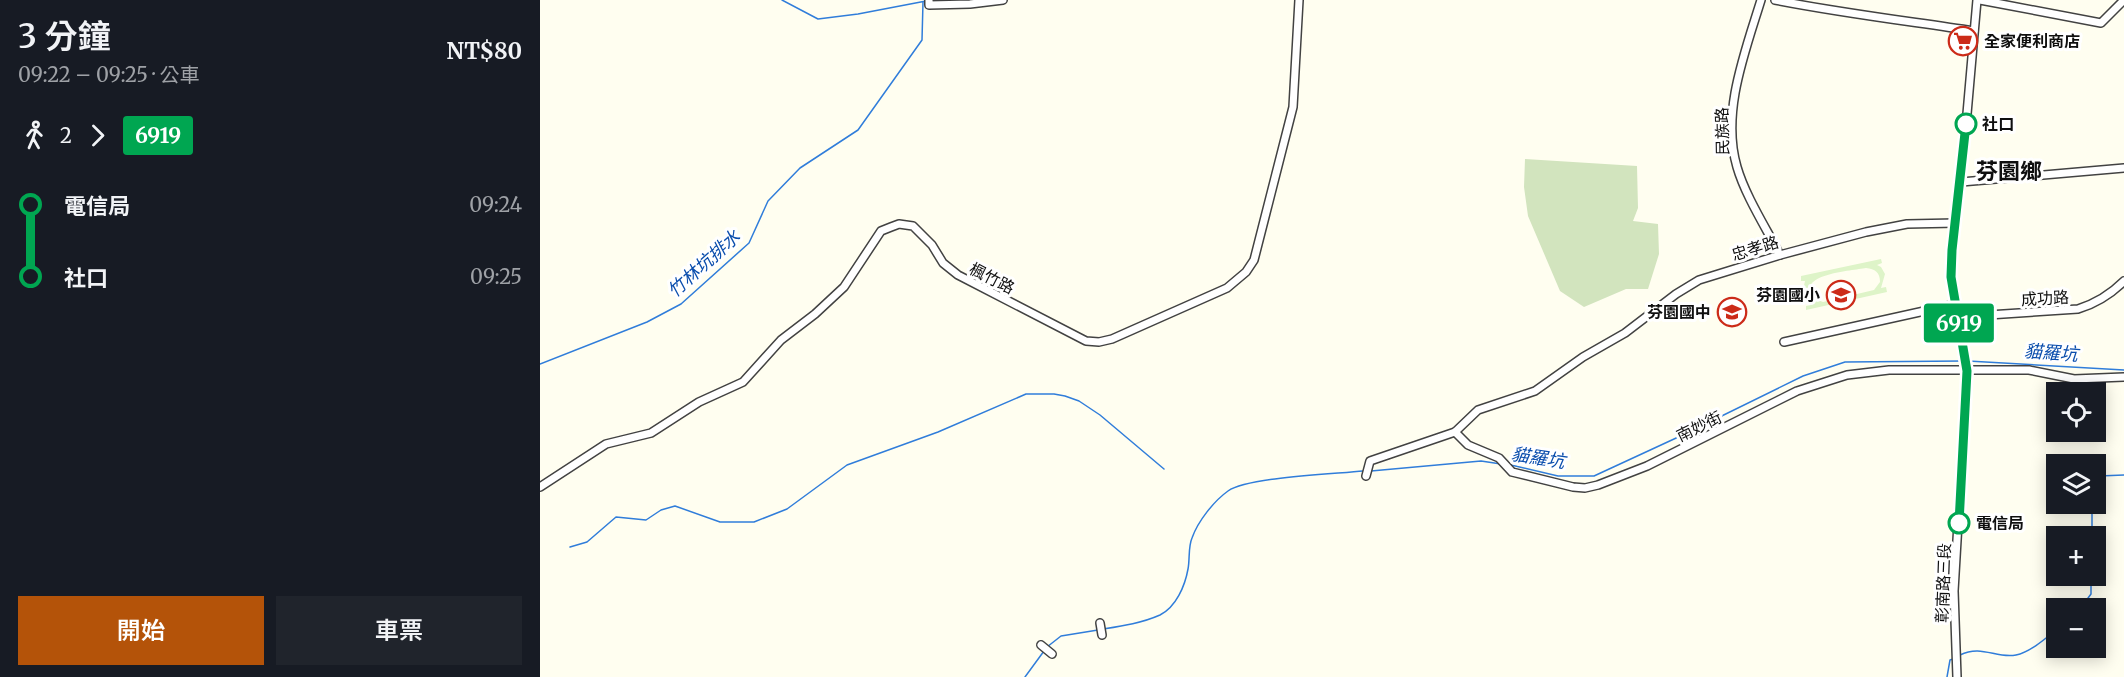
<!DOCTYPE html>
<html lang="zh-TW">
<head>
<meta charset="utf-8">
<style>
  body { margin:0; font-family:Merriweather,"Noto Sans TC",serif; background:#20242c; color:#f1f3f6; height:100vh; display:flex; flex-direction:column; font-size:22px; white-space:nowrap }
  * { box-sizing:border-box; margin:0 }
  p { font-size:20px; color:#9ea1a6 }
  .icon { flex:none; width:33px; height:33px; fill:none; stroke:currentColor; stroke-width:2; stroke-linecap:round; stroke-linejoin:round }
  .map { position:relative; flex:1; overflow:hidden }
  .sheet { display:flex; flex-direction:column; background:#171b24; width:540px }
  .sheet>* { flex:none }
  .badge { padding:0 12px; border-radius:4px; font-size:21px; line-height:39px }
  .tools { position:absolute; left:1506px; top:382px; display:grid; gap:12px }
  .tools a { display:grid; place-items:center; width:60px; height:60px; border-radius:0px; background:#171b24; box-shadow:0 3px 15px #0003; font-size:30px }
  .map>.badge { position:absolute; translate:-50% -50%; box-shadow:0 0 0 3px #fff }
  .legs { display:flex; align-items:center; gap:9px; height:66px; padding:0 18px; font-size:20px }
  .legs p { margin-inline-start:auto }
  .head { display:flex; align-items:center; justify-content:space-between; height:102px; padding:0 18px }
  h1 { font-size:33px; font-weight:600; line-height:45px }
  .action { display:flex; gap:12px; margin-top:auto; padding:12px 18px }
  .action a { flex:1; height:69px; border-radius:0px; background:#b45309; color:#fff; font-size:24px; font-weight:600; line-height:69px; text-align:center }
  .action a+a { background:#20242c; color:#f1f3f6 }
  ul { padding:0 18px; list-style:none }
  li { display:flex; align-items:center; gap:21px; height:72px; font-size:22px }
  li i { display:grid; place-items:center; width:9px; height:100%; margin:0 8px; background:currentColor }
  li i::after { content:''; width:15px; height:15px; margin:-8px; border:4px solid; border-radius:50%; background:#171b24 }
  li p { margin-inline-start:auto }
  li:first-child i { background:linear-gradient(#0000 50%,currentColor 0) }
  li:last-child i { background:linear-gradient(currentColor 50%,#0000 0) }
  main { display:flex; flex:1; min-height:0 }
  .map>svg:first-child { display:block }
  .cemetery { fill:#d2e4be }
  .pitch { fill:#def4c8; fill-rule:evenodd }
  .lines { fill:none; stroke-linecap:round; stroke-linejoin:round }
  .stream { stroke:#307dda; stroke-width:1.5 }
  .minor-casing { stroke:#424242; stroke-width:10 }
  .minor { stroke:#fff; stroke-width:7 }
  .line-1-casing { stroke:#fff; stroke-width:14 }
  .line-1 { stroke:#00a651; stroke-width:9 }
  .stop-1-dot { fill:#fff; stroke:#00a651; stroke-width:3 }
  .labels { text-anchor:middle; stroke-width:6; stroke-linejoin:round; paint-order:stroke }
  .poi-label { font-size:16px; font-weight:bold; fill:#0f0f0f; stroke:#fff; text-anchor:end }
  .stop-label { font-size:16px; font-weight:bold; fill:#0f0f0f; stroke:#fff; text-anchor:start }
  .street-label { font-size:16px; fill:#0f0f0f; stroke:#fff }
  .water-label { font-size:18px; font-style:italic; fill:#0b4ead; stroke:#fff }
  .district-label { font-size:22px; font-weight:bold; fill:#0f0f0f; stroke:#fff }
</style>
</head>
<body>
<main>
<section class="sheet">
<div class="head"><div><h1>3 分鐘</h1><p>09:22 – 09:25 · 公車</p></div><b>NT$80</b></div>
<div class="legs"><svg class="icon" aria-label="walk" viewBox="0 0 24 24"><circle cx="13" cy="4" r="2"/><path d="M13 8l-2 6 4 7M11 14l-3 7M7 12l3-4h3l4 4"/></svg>2<svg class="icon" aria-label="forward" viewBox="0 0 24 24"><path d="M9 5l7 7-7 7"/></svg><b class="badge" style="background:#00a651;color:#fff">6919</b></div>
<ul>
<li><i style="color:#00a651"></i><b>電信局</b><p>09:24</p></li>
<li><i style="color:#00a651"></i><b>社口</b><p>09:25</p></li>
</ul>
<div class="action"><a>開始</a><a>車票</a></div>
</section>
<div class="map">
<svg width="1584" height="677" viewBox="0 0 1584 677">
  <rect width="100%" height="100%" fill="#fffef0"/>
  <polygon class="cemetery" points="985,159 1097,166 1098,208 1093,221 1118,224 1119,254 1108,289 1086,289 1044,307 1020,291 988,216 984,187"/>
  <path class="pitch" d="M1341,259L1342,263L1337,265L1341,267L1345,274L1341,288L1346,287L1347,292L1266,310V306L1271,305L1262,295L1265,281H1261V276ZM1326,268C1335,269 1340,272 1340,282L1334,290L1283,302L1270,297C1260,273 1311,271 1326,268Z"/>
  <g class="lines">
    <g class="stream">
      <polyline points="242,0 278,19 318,14 386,1"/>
      <polyline points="391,1 402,0"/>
      <polyline points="1428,361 1584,370"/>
      <polyline points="0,364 107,322 141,304 209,243 228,201 260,168 318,130 382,40 383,2"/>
      <polyline points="971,465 1018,476 1054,476 1147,433 1263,376 1305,362 1423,361"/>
      <polyline points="831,471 941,461 961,464"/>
      <polyline points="1556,480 1559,476 1584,475"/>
      <polyline points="1552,537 1552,504"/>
      <polyline points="30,547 47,542 76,517 106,520 121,510 135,506 180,522 214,522 247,509 307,465 398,432 486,394 514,394 525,396 539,401 560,415 624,469"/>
      <polyline points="1540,609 1551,594 1551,576"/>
      <path d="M563,629C582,626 602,623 620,615C636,607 645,586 648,569C650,559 648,547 652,538C658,521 674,501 688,491C708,477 795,474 823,471"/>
      <polyline points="507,647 521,636 558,630"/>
      <path d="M1420,655C1442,644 1456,659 1476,655C1490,652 1505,639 1516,630"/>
      <polyline points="485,677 504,651"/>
      <polyline points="1407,677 1410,660 1413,659"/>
    </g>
    <g class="minor-casing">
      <g id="minor">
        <polyline points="389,0 389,5 430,4 463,0"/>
        <path d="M1221,0C1205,52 1181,113 1197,167C1205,195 1226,228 1240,255"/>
        <path d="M1235,0C1301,13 1368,21 1434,31"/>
        <polyline points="1440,0 1561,23 1584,0"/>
        <polyline points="1421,182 1584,168"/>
        <path d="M1418,317L1538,309C1557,303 1570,295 1584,281"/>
        <polyline points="1244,342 1416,304"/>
        <polyline points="915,432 928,445 959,458 972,472 1033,487 1045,488 1058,485 1107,466 1257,391 1307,375 1349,370 1489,370 1534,379 1584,377"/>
        <polyline points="826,476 830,461 915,432 938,410 995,391 1043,357 1085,333 1136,294 1159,280 1240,255 1326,232 1367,224 1416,223"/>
        <polyline points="0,487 66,444 111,433 159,402 203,382 241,340 275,314 304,287 341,231 351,227 359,224 373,226 392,245 403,263 418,275 546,341 559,342 572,339 687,288 706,272 714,260 753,107 759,0"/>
        <polyline points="560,623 562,635"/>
        <polyline points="501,645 512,654"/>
        <polyline points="1417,677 1414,591 1427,371 1411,277 1412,250 1421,182 1437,0"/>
      </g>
    </g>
    <use href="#minor" class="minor"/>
  </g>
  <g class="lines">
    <g class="line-1-casing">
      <polyline id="line-1" points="1419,523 1427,371 1411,277 1412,250 1426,124"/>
    </g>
    <use href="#line-1" class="line-1"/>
  </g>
  <defs>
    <g id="supermarket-ring" transform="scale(1.5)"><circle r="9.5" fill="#fff" stroke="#cc2b19" stroke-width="1.5"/><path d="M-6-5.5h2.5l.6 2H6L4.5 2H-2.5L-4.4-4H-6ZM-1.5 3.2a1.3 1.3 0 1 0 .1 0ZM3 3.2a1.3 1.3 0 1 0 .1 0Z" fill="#cc2b19"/></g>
    <g id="school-ring" transform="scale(1.5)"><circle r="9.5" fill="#fff" stroke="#cc2b19" stroke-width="1.5"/><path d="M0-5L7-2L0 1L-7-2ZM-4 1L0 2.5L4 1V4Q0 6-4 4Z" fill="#cc2b19"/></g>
  </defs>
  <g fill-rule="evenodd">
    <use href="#supermarket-ring" x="1423" y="41"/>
    <use href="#school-ring" x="1301" y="295"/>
    <use href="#school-ring" x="1192" y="312"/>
  </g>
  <g class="stop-1-dot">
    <circle cx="1426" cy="124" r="10"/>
    <circle cx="1419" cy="523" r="10"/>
  </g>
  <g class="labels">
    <g class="poi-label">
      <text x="1444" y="47" text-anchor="start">全家便利商店</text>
      <text x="1280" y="301">芬園國小</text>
      <text x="1171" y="318">芬園國中</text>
    </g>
    <g class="stop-label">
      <text x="1442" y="130">社口</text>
      <text x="1436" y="529">電信局</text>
    </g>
    <g class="street-label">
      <text transform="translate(1182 131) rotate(-91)" y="6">民族路</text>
      <text transform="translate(1215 248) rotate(-17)" y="6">忠孝路</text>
      <text transform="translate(452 278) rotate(27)" y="6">楓竹路</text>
      <text transform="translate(1505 298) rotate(-3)" y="6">成功路</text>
      <text transform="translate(1159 426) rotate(-26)" y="6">南妙街</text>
      <text transform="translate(1403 583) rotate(-88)" y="6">彰南路三段</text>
    </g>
    <g class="water-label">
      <text transform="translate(164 264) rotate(-42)" y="6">竹林坑排水</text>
      <text transform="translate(1511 353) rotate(4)" y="6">貓羅坑</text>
      <text transform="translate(998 458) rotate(9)" y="6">貓羅坑</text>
    </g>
    <g class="district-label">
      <text x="1469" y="179">芬園鄉</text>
    </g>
  </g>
</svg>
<div class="tools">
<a><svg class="icon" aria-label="locate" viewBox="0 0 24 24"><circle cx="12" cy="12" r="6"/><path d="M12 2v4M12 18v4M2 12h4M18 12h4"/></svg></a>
<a><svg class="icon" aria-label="layers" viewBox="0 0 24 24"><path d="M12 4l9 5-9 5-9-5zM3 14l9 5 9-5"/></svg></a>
<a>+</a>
<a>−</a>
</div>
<b class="badge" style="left:1419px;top:323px;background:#00a651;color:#fff">6919</b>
</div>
</main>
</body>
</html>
